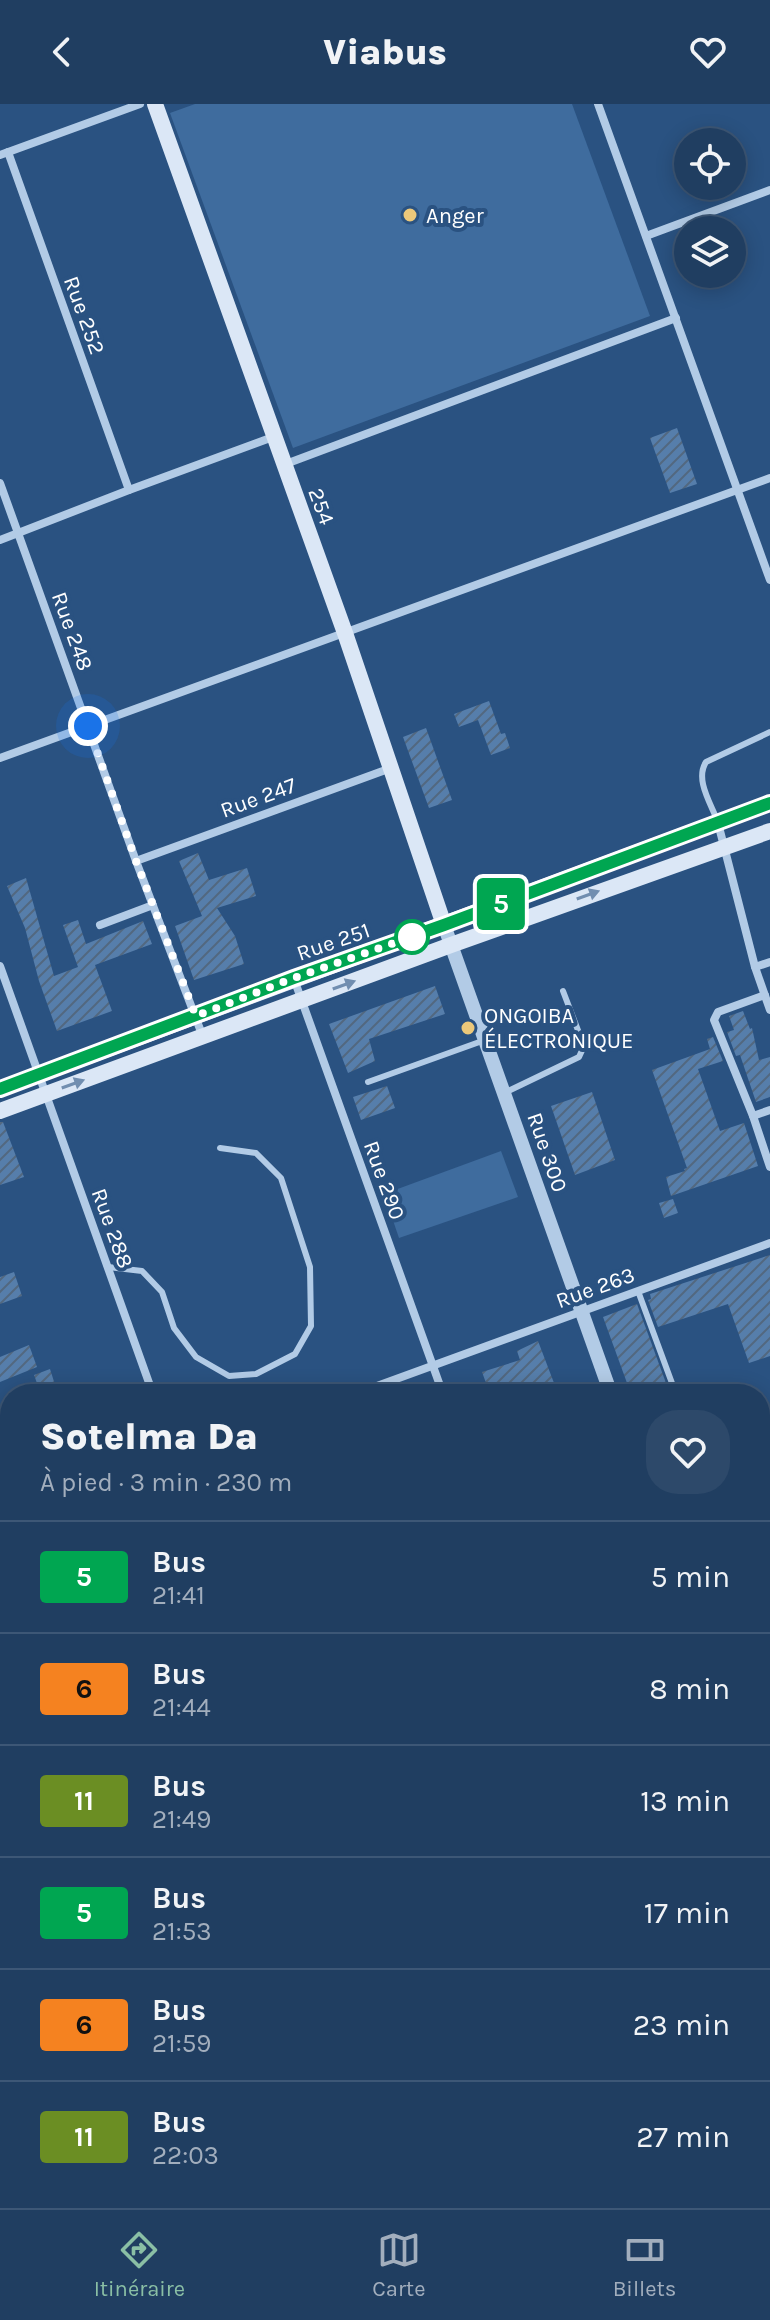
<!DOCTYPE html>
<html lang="fr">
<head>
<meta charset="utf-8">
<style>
  body { margin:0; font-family:Karla,sans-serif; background:#2d496a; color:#f1f3f6; height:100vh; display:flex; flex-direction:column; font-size:30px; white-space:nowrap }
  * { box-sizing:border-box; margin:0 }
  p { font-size:26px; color:#a2aebd }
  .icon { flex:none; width:44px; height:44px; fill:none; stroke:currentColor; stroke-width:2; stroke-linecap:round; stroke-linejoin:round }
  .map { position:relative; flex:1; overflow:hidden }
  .side { position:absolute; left:0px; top:1280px; width:770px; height:824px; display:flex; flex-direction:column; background:#203e61; border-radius:32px 32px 0 0; box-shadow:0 4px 20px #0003,0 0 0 2px #3d5776 }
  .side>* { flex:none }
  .badge { padding:0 16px; border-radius:6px; font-size:28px; line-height:52px }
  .controls { position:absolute; left:674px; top:24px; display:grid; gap:16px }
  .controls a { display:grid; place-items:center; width:72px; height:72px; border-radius:50%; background:#203e61; box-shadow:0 4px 20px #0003,0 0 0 2px #3d5776; font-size:40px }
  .you { position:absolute; width:40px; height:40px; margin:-20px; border:6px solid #fff; border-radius:50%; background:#1a73e8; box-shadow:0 0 0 12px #1a73e833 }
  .map>.badge { position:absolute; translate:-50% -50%; box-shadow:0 0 0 4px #fff }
  .round { display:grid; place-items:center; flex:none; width:84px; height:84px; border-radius:32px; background:#2d496a }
  .headline { display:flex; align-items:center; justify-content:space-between; height:136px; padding:0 40px }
  h1 { font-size:38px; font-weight:800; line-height:60px }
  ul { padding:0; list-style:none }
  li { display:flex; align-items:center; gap:24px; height:112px; padding:0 40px; border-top:2px solid #3d5776 }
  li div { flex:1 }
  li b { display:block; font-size:30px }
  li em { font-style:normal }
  li .badge { min-width:88px; font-weight:700; text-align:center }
  header { display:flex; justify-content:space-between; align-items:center; height:104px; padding:0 40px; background:#203e61; font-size:36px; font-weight:800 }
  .dock { display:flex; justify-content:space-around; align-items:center; height:112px; border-top:2px solid #3d5776; background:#203e61; font-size:22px; color:#a2aebd }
  .dock a { display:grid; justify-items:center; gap:4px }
  .dock .selected { color:#8abfa5 }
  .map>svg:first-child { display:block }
  .green { fill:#3f6c9e }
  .building { fill:url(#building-hatch) }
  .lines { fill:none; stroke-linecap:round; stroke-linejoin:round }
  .service { stroke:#b2cbe6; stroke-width:6 }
  .minor { stroke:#b2cbe6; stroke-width:8 }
  .tertiary { stroke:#b2cbe6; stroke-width:14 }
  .secondary { stroke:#dbe7f6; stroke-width:16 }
  .oneway { fill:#718eb0 }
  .line-casing { stroke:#fff; stroke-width:18 }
  .line { stroke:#00a651; stroke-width:12 }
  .walk { stroke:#fff; stroke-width:8; stroke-dasharray:0 14.4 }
  .poi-dot { fill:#ecc87a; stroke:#2a5281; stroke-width:3 }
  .stop-dot { fill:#fff; stroke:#00a651; stroke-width:4 }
  .labels { text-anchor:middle; stroke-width:8; stroke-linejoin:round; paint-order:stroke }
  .poi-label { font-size:22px; fill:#fff; stroke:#2a5281; text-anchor:start }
  .street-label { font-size:22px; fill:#fff; stroke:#2a5281 }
</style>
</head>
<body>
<header><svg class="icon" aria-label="back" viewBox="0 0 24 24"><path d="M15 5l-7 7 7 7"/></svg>Viabus<svg class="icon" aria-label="heart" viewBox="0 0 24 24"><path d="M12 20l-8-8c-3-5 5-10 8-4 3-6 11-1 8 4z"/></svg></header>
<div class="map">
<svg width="770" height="2104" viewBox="0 0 770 2104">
  <defs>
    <pattern id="building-hatch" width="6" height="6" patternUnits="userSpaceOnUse" patternTransform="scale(2)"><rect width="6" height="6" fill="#567eab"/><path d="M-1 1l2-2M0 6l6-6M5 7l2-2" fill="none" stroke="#526880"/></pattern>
  </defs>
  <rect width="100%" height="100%" fill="#2a5281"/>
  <g class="green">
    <polygon points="195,0 572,0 650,212 293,344 170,9"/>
    <polygon points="501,1047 518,1093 399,1134 384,1090"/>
  </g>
  <g class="building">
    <polygon points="677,324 697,380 670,389 650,334"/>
    <polygon points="489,597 501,630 505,629 510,644 491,651 478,616 459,623 454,610"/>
    <polygon points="426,624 452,696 429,704 403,633"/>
    <polygon points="198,749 209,776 247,764 256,792 217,804 235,832 244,860 194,876 175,822 202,812 179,757"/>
    <polygon points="26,774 54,872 78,863 63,821 78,816 86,840 143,817 152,840 95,861 112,907 57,927 39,877 25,824 7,782"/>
    <polygon points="435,882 445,910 369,935 375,957 348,969 329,920"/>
    <polygon points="743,907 750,925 752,924 759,956 770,953 770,993 756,998 740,951 736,952 727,928 734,926 729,912"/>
    <polygon points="713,933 723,957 698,965 720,1027 744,1019 758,1062 671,1092 666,1073 685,1067 684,1065 687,1064 652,966 710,945 707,935"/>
    <polygon points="387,982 395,1004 361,1016 353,993"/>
    <polygon points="592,988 615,1056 575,1071 551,1002"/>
    <polygon points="3,1018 24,1073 0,1081 0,1018"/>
    <polygon points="673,1095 678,1109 664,1114 659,1099"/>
    <polygon points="770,1151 770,1252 749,1259 728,1200 658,1223 648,1196 651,1195 650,1190"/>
    <polygon points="14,1168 22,1192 0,1200 0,1173"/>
    <polygon points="637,1200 670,1290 631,1290 603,1213"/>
    <polygon points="538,1237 554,1279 526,1290 490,1290 482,1268 520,1256 517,1247"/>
    <polygon points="29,1241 37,1263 0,1278 0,1253"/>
    <polygon points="50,1265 58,1290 41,1290 34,1271"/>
  </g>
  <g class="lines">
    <g class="service">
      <path d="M717,716C710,698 695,675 706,658L770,628"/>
      <polyline points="368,978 485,936"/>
      <polyline points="504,989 579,953 584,942 563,887"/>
      <polyline points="108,1163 142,1167 162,1188 174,1224 196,1253 229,1272 256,1270 295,1250 311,1222 310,1163 281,1074 256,1049 220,1044"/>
      <polyline points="638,1187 676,1290"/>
      <polyline points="760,1517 764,1528"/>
    </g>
    <g class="minor">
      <polyline points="598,0 770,476"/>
      <polyline points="8,48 129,386"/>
      <polyline points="0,51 140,0"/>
      <polyline points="646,132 770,86"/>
      <polyline points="283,361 676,214"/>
      <polyline points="0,379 136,757 203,933"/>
      <polyline points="0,436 129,386 273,333"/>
      <polyline points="0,654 770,374"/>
      <polyline points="718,719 755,863 770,906"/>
      <polyline points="136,757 391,664"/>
      <polyline points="100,821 153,801"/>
      <polyline points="0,862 153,1290"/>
      <polyline points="755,863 770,858"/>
      <polyline points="294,875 443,1290"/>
      <polyline points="765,891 718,908 714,916 753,1012 770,1063"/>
      <polyline points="753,1012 770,1006"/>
      <polyline points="355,1290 770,1139"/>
      <polyline points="0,1419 10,1416"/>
      <polyline points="760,1613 770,1610"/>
      <polyline points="0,1707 10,1709"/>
      <polyline points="760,1789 770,1786"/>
      <polyline points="0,1890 10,1886"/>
      <polyline points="166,2094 170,2104"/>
      <polyline points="443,2094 447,2104"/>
      <polyline points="739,2094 742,2104"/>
    </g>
    <g class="tertiary">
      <polyline points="444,821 611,1290"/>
      <polyline points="760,1703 770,1731"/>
    </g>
    <g class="secondary">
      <polyline points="155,0 345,529 444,821"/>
      <polyline points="0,985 770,699"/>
      <polyline points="0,1007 451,841 770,727"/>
    </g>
  </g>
  <defs><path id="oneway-solid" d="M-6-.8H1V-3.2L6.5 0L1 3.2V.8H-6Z" transform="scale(2)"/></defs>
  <g class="oneway">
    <use href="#oneway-solid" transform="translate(588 791) rotate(-20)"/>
    <use href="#oneway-solid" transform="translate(344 881) rotate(-20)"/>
    <use href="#oneway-solid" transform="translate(73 980) rotate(-20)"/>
  </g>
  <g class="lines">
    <g class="line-casing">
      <polyline id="line" points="0,985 294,874 444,821 770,699"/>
    </g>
    <use href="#line" class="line"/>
    <polyline class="walk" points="88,622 136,757 196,912 294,874 414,832 412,833"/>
  </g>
  <g class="poi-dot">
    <circle cx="410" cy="111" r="8"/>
    <circle cx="468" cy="924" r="8"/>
  </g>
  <circle class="stop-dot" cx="412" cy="833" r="16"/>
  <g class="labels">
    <g class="poi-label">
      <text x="426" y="119">Anger</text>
      <text x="484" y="919">ONGOIBA<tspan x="484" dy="25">ÉLECTRONIQUE</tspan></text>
    </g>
    <g class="street-label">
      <text transform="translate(85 211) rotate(70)" y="8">Rue 252</text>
      <text transform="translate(322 402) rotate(70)" y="8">254</text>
      <text transform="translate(73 527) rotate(70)" y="8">Rue 248</text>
      <text transform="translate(258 693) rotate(-20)" y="8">Rue 247</text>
      <text transform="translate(333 837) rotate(-19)" y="8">Rue 251</text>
      <text transform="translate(548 1048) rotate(71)" y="8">Rue 300</text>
      <text transform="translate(385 1076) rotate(70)" y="8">Rue 290</text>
      <text transform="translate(113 1124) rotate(70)" y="8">Rue 288</text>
      <text transform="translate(595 1183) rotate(-20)" y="8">Rue 263</text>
    </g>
  </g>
</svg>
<div class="controls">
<a><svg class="icon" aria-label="locate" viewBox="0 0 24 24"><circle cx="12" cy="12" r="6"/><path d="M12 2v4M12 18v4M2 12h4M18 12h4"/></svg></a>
<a><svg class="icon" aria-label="layers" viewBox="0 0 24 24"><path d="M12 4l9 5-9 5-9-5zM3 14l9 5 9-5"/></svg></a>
</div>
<div class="you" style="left:88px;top:622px"></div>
<b class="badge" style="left:501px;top:800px;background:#00a651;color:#fff">5</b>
<section class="side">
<div class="headline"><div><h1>Sotelma Da</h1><p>À pied · 3 min · 230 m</p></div><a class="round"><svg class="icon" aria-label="heart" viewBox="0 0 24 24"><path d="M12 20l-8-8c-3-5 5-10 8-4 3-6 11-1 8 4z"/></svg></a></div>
<ul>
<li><span class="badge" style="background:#00a651;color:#fff">5</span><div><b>Bus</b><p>21:41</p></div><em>5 min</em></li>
<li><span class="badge" style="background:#f58220;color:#111">6</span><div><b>Bus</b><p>21:44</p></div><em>8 min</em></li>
<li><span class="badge" style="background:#6b8e23;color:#fff">11</span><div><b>Bus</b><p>21:49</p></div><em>13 min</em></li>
<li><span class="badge" style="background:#00a651;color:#fff">5</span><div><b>Bus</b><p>21:53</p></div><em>17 min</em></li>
<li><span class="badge" style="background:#f58220;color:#111">6</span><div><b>Bus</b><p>21:59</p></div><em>23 min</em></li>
<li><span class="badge" style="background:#6b8e23;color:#fff">11</span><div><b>Bus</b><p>22:03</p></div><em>27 min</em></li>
</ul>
</section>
</div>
<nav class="dock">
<a class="selected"><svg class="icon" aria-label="directions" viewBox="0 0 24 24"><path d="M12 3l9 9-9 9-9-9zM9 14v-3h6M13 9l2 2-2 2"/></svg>Itinéraire</a>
<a><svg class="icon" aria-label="map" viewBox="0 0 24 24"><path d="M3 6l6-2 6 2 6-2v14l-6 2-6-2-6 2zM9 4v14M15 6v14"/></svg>Carte</a>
<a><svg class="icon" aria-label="tickets" viewBox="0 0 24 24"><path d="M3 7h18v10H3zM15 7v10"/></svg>Billets</a>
</nav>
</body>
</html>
